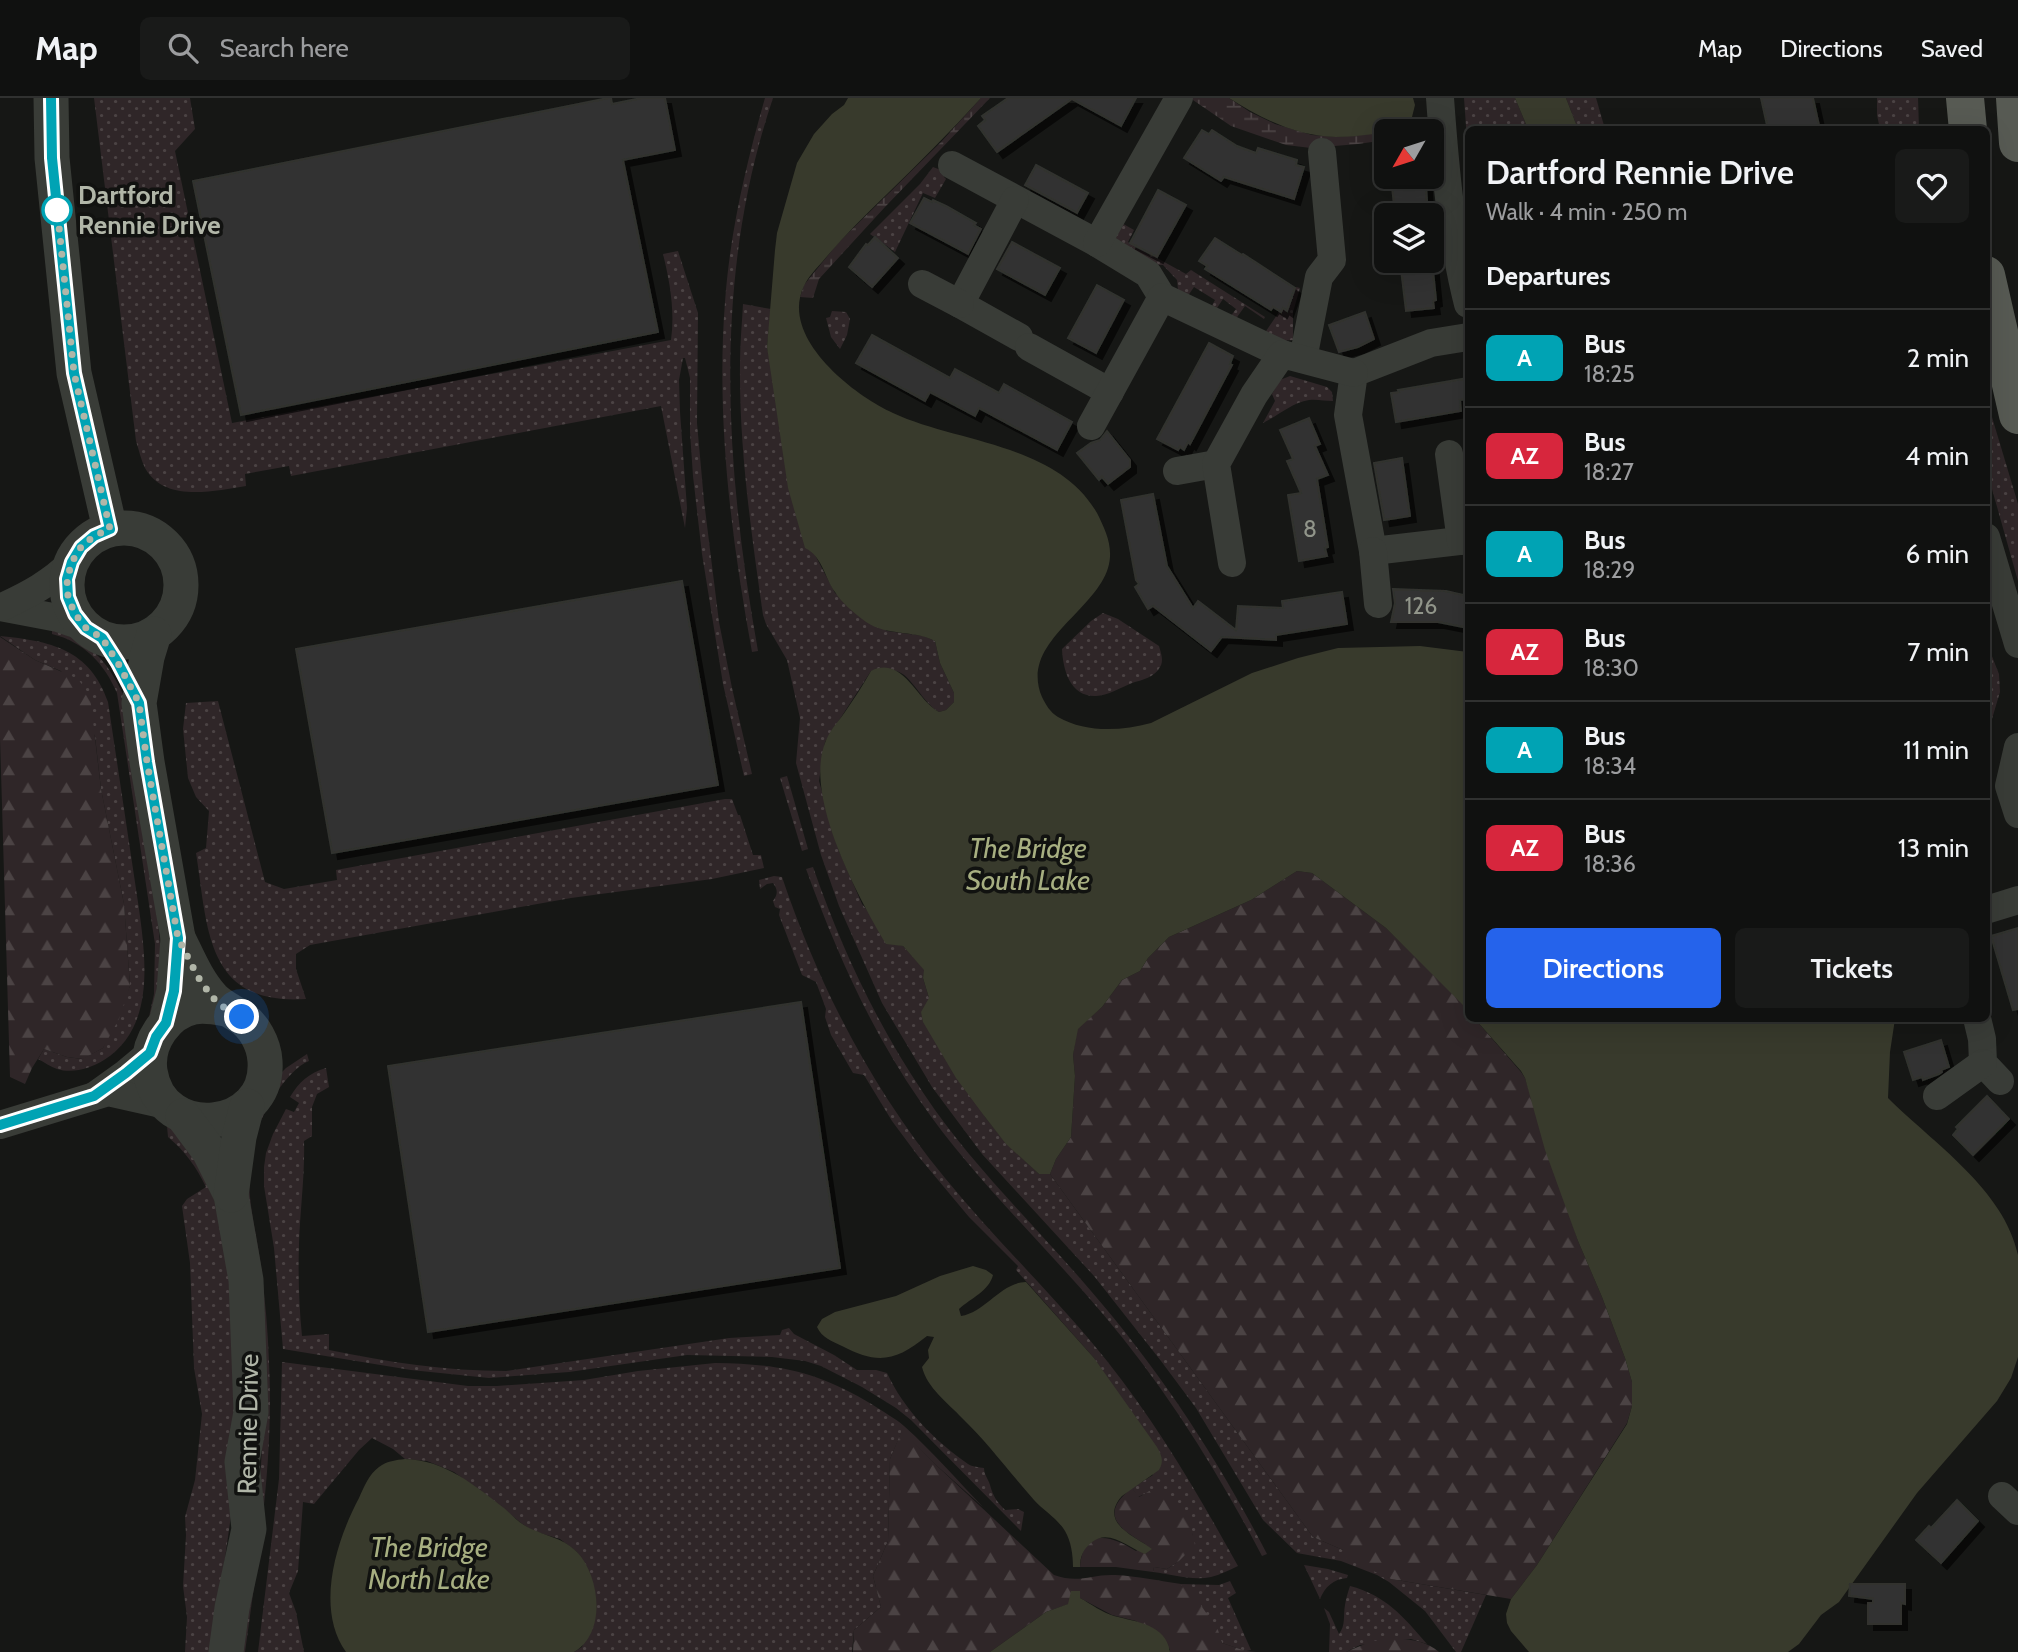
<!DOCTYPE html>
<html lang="en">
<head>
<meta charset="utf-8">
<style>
  body { margin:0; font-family:Cabin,sans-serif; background:#191a19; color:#f1f3f6; height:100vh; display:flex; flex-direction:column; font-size:26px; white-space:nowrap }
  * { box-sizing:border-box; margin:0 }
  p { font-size:23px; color:#9c9d9f }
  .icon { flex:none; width:38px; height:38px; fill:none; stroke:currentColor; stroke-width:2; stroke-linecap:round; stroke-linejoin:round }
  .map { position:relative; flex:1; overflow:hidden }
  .side { position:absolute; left:1465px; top:28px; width:525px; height:896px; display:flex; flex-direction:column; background:#101110; border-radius:10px; box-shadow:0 7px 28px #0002,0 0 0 2px #303130 }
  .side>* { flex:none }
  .badge { padding:0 14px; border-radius:10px; font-size:24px; line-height:46px }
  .needle { width:46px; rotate:231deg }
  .buttons { position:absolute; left:1374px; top:21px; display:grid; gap:14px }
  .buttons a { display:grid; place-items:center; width:70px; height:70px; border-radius:10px; background:#101110; box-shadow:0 7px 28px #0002,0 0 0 2px #303130; font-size:35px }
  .you { position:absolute; width:35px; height:35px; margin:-18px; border:5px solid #fff; border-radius:50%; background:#1a73e8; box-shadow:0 0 0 10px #1a73e833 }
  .map>.badge { position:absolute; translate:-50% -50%; box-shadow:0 0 0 4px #fff }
  h2 { padding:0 21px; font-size:26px; line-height:63px }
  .round { display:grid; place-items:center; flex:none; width:74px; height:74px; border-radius:10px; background:#191a19 }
  .head { display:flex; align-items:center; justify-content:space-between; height:119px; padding:0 21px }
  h1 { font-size:33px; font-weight:600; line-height:52px }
  .button { display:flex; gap:14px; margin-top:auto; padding:14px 21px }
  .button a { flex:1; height:80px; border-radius:10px; background:#2563eb; color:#fff; font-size:28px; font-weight:600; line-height:80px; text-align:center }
  .button a+a { background:#191a19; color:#f1f3f6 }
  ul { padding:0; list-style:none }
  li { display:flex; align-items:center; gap:21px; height:98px; padding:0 21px; border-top:2px solid #303130 }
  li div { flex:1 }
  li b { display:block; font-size:26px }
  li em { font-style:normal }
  li .badge { min-width:77px; font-weight:700; text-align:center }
  header { display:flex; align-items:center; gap:42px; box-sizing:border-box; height:98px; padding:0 35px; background:#101110; border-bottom:2px solid #303130 }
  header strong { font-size:33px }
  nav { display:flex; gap:38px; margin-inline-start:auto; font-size:24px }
  .search { width:490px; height:63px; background:#191a19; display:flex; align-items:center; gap:18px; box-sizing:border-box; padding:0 24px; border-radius:10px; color:#9c9d9f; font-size:26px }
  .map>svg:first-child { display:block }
  .green { fill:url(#green-dots) }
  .forest { fill:url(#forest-firs) }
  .wetland { fill:url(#wetland-marsh) }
  .water { fill:#383a2c }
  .building { fill:#313330; stroke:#30332f; stroke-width:2; filter:url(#shadow) }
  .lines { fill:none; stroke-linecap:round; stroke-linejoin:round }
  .minor { stroke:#393c37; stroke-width:28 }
  .tertiary { stroke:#393c37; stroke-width:35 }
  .primary { stroke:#575a53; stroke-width:38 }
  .line-casing { stroke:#fff; stroke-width:16 }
  .line { stroke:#00a3b4; stroke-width:10 }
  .walk { stroke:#b1b6a8; stroke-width:7; stroke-dasharray:0 12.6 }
  .stop-dot { fill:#fff; stroke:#00a3b4; stroke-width:3.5 }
  .labels { text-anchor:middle; stroke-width:7; stroke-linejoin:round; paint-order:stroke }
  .number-label { font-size:23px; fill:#91958a }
  .stop-label { font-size:26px; font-weight:bold; fill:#b1b6a8; stroke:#111210; text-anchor:start }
  .street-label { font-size:26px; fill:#b1b6a8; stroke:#111210 }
  .water-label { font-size:28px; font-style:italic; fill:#a7af81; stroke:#111210 }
</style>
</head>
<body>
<header>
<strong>Map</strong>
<div class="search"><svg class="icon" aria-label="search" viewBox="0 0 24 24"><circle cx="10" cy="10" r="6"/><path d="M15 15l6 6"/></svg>Search here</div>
<nav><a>Map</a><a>Directions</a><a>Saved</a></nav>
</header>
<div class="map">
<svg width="2018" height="1554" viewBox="0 0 2018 1554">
  <defs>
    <pattern id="green-dots" width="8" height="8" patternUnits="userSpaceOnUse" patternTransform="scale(1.75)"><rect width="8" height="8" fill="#2f2628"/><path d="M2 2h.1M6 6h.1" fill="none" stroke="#4b4344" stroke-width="1.8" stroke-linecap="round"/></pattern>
    <pattern id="forest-firs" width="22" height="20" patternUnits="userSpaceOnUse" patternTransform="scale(1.75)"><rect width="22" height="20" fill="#2f2628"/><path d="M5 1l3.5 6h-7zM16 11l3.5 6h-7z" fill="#4b4344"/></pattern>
    <pattern id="wetland-marsh" width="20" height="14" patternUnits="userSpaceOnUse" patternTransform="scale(1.75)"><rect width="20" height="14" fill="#2f2628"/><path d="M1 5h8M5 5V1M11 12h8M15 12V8" fill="none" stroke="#4b4344"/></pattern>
    <filter id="shadow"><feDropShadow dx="6" dy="6" stdDeviation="0" flood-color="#0009"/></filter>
  </defs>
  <rect width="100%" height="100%" fill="#161715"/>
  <g class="green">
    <path d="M94,0H190L195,31L175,53L232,325L671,242C675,213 670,184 663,156L678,153L698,215L697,325L704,403L719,524L732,590L752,676L744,678L723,586L702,456L693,378L690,334V280L685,260H683L679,282L680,314L687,410L685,430L661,308L291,378L289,368L245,376L246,388C213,393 165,405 145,370C141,362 139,352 136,343Z"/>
    <path d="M765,0H773C712,181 725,368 758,553L752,554C731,439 716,320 725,204C730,134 746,66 765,0Z"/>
    <polygon points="1464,0 1515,0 1528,31 1468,32 1468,56"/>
    <polygon points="1566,0 1596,0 1605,31 1578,31"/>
    <polygon points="1877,0 1918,0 1919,31 1880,31 1877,17"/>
    <polygon points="933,69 946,74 944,79 946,81 935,100 923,95 895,154 870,136 920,86"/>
    <polygon points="1118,123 1134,132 1128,144 1186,176 1191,172 1265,219 1264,221 1245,208 1235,222 1230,219 1236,211 1223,201 1213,216 1209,213 1215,202 1194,189 1183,205 1179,202 1177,182 1163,167 1142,167 1110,135"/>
    <polygon points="1296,189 1300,190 1293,214 1293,242 1279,243 1264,236"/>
    <path d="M743,206L771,211L767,249L814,455L835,495L887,533L924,538L935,543L940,565L954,595V604L946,612L939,614C924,606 912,579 899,574C891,571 879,573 871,573L825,644L819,683L839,753L862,806L895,846L903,848L925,872L923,880L929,900L985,1019L1006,1045L1039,1076H1050L1313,1439L1343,1452L1391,1481L1486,1497L1461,1554H1456L1425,1513L1389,1484L1377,1477L1341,1463L1297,1455L1263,1422L1196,1310L1161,1263L1094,1178L982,1056L932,989L882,905L839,808L821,757L796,665L800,620L787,562L766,526L763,517C751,433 739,349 740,265C740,245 742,226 743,206Z"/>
    <polygon points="832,213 846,214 850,221 847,237 840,251 831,239 826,220 830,219"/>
    <path d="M1290,278L1327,289L1332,294L1333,303C1325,303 1317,301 1309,302C1291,305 1278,318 1263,325L1275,303L1272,296L1280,282Z"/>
    <polygon points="1986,299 2018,406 2018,483 1986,370"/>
    <path d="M1103,515L1118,521L1159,548C1161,555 1164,563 1160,569C1155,579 1142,582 1132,585C1122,589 1107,598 1096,598C1070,599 1063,572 1062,551L1091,523Z"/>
    <path d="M52,532C90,544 106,561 123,596L157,815L162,867L159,900L149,919L154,896L155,846L117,595C104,565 84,544 52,536Z"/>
    <path d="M0,538C50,543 90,551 108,604L139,811C146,862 155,930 104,962C91,970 73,976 57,971C51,969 44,964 38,961L44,951L67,959L82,961L103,950L130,888L124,806L101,691L95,638L61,573L35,562Z"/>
    <polygon points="1986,543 1999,576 2000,594 1986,641 1986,600 1990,585 1986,575"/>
    <path d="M218,603L265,784L284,791L337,782L336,772L725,701H732L738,717H740L753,757H761L764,770L712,781L571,800L310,847L296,856V871L306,901C205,908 208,830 196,755L206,750L209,713L196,699L188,680L183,631L186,605Z"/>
    <polygon points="787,678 808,751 802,753 780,680"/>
    <path d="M813,769C841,849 876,925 924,996C972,1068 1035,1127 1091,1193C1161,1274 1218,1361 1267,1456L1262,1458C1217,1372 1165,1289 1102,1215C1042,1144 973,1080 920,1003C870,931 836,853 806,771Z"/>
    <path d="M774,778L782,779C819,888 871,990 945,1080C996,1143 1056,1199 1107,1263C1158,1327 1198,1396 1238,1468C1229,1472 1220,1477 1211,1479C1192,1483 1172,1476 1153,1474L1154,1469L1167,1471L1179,1463L1193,1438L1191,1432L1155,1391L1138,1399L1132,1390L1153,1377L1094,1260L1016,1172L1018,1168L969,1119L918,1058L892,1023L864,977L853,975L831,937L825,919L826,911L816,884L802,877L779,817L780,811L775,809L773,803C778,796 778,792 773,785L767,786L760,791L759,782Z"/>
    <path d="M307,956L309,963C284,973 257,1023 252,1049C243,1089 256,1129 261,1169C265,1201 268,1233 269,1264C274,1362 258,1458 245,1554H239L260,1385L262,1349L243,1060L280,976L286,970Z"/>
    <path d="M326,970L329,989L317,996L312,1009V1038L304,1043C305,1078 300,1112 299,1146C298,1177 299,1208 302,1238L329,1236V1252C387,1264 446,1273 506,1273L729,1240L780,1237L782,1232L789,1230L794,1236L834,1257L857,1272H876L887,1275C904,1312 935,1343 968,1366C972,1369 979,1369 984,1370C984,1377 988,1380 990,1387C993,1398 997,1404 1005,1412L1018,1411L1024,1414L1021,1433L911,1322L896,1310L862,1289L821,1268L805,1263L772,1259L687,1257L569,1274L489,1280L411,1272L283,1251L274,1150L264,1088V1069L266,1055L273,1036L286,1011L294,1014L299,1005L290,999C299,984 309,975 326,970Z"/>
    <path d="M167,1028L180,1037L211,1086L227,1161L236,1259L232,1410L212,1554H185L187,1519L183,1488L186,1437L185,1419L195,1382L202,1316L194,1270L190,1165L182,1108L187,1101L206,1089C196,1069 186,1054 168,1039Z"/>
    <path d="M282,1264L468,1288H497L584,1282L638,1273L715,1265C779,1266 817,1273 873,1307C883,1314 895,1320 904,1328C932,1353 957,1382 983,1409L936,1367L902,1333L890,1361L888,1443L873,1478L881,1509L854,1532L852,1554H574L582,1549L596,1502L588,1474L577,1454L560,1441L533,1433L521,1425L504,1411L454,1374L427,1363L405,1361L393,1351L372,1340L359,1352L314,1406L303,1404L298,1473L289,1495L296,1514L304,1554H258L279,1381Z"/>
    <path d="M1304,1467L1328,1471L1348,1477L1347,1480C1333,1481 1325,1489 1320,1501Z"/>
    <path d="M1230,1483L1236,1495L1228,1500L1251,1552L1246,1553L1222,1545C1211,1520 1201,1507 1181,1488V1486L1219,1487Z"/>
    <path d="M1350,1488C1385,1497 1404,1519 1427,1546L1411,1541L1360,1547L1346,1554H1329L1330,1526L1324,1510L1329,1514L1339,1536C1346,1527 1343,1518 1345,1507C1346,1500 1348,1494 1350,1488Z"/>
  </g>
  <g class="forest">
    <polygon points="0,539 35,562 78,581 90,598 101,691 124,806 130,888 119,921 103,950 83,961 67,959 44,951 32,970 25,986 10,979 0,639"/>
    <polygon points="1297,773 1312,775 1386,830 1458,900 1468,912 1468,920 1475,921 1521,974 1525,980 1578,1143 1602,1199 1625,1260 1632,1284 1632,1308 1627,1325 1537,1467 1511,1501 1391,1481 1342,1459 1343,1452 1313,1439 1050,1076 1056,1061 1071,1039 1075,978 1073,957 1077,931 1102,909 1122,882 1140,873 1148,860 1169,839 1251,802"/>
    <path d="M902,1332L936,1367L1054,1477C1079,1486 1091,1476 1115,1477C1137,1478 1159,1483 1181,1486V1488C1190,1491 1197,1496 1200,1506L1218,1532L1222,1545L1246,1553L1256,1554H1170V1551L1136,1523L1112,1517L1080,1500V1494L1069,1506L1046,1514L990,1554H853L854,1532L881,1509L873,1478L888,1443L890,1361Z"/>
    <path d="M1132,1390L1139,1399C1144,1397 1149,1392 1154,1391C1165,1388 1190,1414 1191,1424C1192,1432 1193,1439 1195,1447L1179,1463L1167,1471L1154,1469L1153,1474L1116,1469H1080C1083,1429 1111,1437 1136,1453L1145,1446C1118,1430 1099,1416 1132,1390Z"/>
    <path d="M1397,1541C1413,1541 1427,1544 1439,1554H1346L1372,1543Z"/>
  </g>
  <g class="wetland">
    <polygon points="981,0 990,0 885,109 819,181 813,200 800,199 804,187 838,145 941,44"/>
    <polygon points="1190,0 1229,0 1250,14 1275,26 1312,37 1338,39 1386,34 1386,42 1358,46 1311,50 1286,47 1231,28"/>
  </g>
  <g class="water">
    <path d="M848,0H981C950,34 918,66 885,98C863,119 842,140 823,163C816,171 808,179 804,188C779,239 853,297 893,315C957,345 1057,345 1097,415C1106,433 1114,450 1108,470C1094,515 1019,545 1042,599C1046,607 1050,614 1058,619C1086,635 1121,633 1151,625L1252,575L1298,560L1338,550L1420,548L1468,554V912L1386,830L1312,775L1297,773L1251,802L1169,839L1148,860L1140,873L1122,882L1102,909L1078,931L1073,957L1075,978L1071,1039L1056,1061L1050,1076H1039L1006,1046L985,1019L956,980L923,924L921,914L929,900L923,880L924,872L903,848L886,846C858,799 804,699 825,645C829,633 838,624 845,614C854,601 863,587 871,573C903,557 916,602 939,614L946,612L954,604V595L940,565L935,543C912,531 883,539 862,521C853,514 841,504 835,494C824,479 823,459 805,450L788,390L767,249L775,152L777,135L797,65L814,36L832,16L844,7Z"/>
    <path d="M1229,0H1413L1415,7L1412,19L1407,32C1384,34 1360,39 1336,39C1296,38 1262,21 1229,0Z"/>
    <polygon points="1515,0 1566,0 1578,31 1528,31"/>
    <path d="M1475,921H1895L1890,954L1888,1000C1933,1045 2004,1091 2018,1157V1259L2011,1280L1997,1303L1917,1395L1839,1504L1821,1517L1799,1546L1788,1554H1529L1511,1533L1507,1525L1506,1516L1511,1501L1537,1467L1627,1326L1632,1308V1284L1625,1260L1602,1199L1578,1143L1545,1052L1525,980L1521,973Z"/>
    <path d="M973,1168L986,1172L993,1177C989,1193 971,1200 959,1211L961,1218C986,1214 1000,1185 1026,1184L1094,1260L1157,1349C1162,1358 1164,1363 1159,1372L1122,1398C1098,1425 1135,1438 1152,1451L1145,1456C1129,1450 1109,1430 1092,1444C1083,1451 1080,1459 1080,1469H1073C1073,1457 1071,1443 1065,1433C1057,1420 1044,1413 1034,1402C1010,1375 988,1345 962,1320C948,1305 927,1290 922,1269L929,1260L928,1252L934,1239L927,1238C896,1263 878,1267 842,1248C832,1243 822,1240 817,1229L822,1221L835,1214L896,1198L940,1178Z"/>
    <path d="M405,1361C445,1362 474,1387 504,1410C511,1416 517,1423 524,1427C542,1438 561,1438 577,1454C600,1478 607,1535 574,1554H346C315,1511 336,1443 359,1400C364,1389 369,1376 379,1369C387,1363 396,1362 405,1361Z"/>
    <path d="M1071,1493H1080V1500C1091,1506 1103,1515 1114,1518C1136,1524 1166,1526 1170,1554H990L1046,1514L1068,1506Z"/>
  </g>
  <g class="building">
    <polygon points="608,0 611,0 612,6 641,0 665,0 675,52 623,62 658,234 241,317 193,83"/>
    <polygon points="1008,0 1136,0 1121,28 1072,1 997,54 978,28 985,22 982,18"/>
    <polygon points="1761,0 1813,0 1820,32 1768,32"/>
    <polygon points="1202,32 1209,36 1212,32 1237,48 1256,55 1258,50 1297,62 1296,67 1304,69 1294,101 1224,79 1221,83 1184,60"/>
    <polygon points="1036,67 1088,95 1077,115 1025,87"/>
    <polygon points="1391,79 1423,79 1424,88 1426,88 1428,117 1395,117"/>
    <polygon points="1158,92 1186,107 1157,159 1130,145"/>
    <polygon points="924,100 932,104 933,102 946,108 976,125 974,127 981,131 968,156 910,125"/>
    <polygon points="875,139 898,160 872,189 849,169 866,146 868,147"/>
    <polygon points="1215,140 1242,157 1243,156 1295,190 1287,213 1283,210 1281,214 1273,209 1271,212 1205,171 1207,168 1199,163"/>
    <polygon points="1012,144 1060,170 1045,197 997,171"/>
    <polygon points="1400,163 1432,163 1436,202 1433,203 1434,210 1406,213"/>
    <polygon points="1097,187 1124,202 1096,255 1068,240"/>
    <polygon points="1365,214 1374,241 1358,249 1339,254 1329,227"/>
    <polygon points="872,237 950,280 955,271 999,295 1004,286 1072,324 1057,352 979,310 975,318 930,294 925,303 856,265"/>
    <polygon points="1209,245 1233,258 1230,266 1232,267 1190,346 1188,344 1184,352 1180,349 1178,352 1157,341"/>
    <polygon points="1468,280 1468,301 1460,302 1461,313 1396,324 1391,295 1399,294 1398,292"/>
    <polygon points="1309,320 1320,346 1315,348 1328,377 1317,381 1328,449 1325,450 1327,458 1299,463 1288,397 1301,395 1287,363 1293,361 1280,332"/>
    <polygon points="1107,333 1130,362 1130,369 1108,386 1102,379 1099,382 1077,355 1091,345 1100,342"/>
    <polygon points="1402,360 1410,418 1384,422 1374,365"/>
    <polygon points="1153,396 1167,468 1193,510 1198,503 1236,532 1238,508 1283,510 1282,503 1342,494 1347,526 1276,537 1276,542 1222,539 1211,553 1153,508 1148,511 1135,489 1139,486 1136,482 1121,402"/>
    <polygon points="682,483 718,687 332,755 296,551"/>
    <polygon points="1393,491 1446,493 1468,498 1468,530 1438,524 1391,524 1395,505"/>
    <polygon points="2018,830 2018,911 2013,912 1991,838"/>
    <polygon points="801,904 840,1170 428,1234 388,968"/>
    <polygon points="1941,942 1949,969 1941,972 1942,974 1939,976 1923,982 1922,979 1913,982 1904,954"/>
    <polygon points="1987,998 2009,1021 1973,1057 1953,1037 1958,1031 1956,1029"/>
    <polygon points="1957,1402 1978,1423 1941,1465 1916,1442 1929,1428 1931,1430"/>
    <polygon points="1850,1486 1905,1486 1905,1506 1901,1505 1901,1526 1868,1526 1868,1505 1873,1505 1873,1501 1849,1498"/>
  </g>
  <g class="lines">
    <g class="minor">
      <path d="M1440,0C1445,69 1451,139 1468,206"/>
      <polyline points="952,67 1097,145 1148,176 1162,199"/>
      <polyline points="1015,102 960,206 1019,239"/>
      <polyline points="1097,145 1179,0"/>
      <polyline points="922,186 960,206"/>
      <polyline points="1468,239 1431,245 1354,275 1348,317 1373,453 1468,442"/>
      <polyline points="1029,249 1110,294"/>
      <polyline points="1303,261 1319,179 1332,162 1322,54"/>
      <polyline points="1091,328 1162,199 1282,256"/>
      <polyline points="1449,356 1461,443"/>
      <polyline points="1177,373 1216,366"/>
      <polyline points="1986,439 2018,546"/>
      <polyline points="1373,453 1378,506"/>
      <polyline points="1232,465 1216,366 1254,297 1282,256 1354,275"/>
      <polyline points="0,509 58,520 87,530"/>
      <path d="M2,509C28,497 51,485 72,464"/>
      <polyline points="2018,649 2009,688 2018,716"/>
      <polyline points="1986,812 2018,802"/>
      <polyline points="1977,920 1982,941 1983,965 2000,983"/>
      <polyline points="94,998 126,975 150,955"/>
      <polyline points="1937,998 1983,965"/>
      <polyline points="0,1027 108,994 166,1007"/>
      <polyline points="2002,1398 2018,1413"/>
    </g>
    <g class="tertiary">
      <polyline points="51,0 52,60 74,275 110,431"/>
      <circle cx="124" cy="487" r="57"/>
      <polyline points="154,536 147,559 139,605 147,664 178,840 174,893 166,925"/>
      <path d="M178,840C188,860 197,883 213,900C221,908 230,912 239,918C254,927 264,946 265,963C270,1034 161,1046 150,973C146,945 166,915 194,909C205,907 215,909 226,911"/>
      <polyline points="183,1018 209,1053 231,1097 246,1182 251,1314 242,1364 249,1431 232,1510 226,1554"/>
      <polyline points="231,1097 239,1039 247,1008"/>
    </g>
    <g class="primary">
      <polyline points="1965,0 1968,32"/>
      <polyline points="2015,0 2018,45"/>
      <polyline points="1986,177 2018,317"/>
    </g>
  </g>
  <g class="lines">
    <g class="line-casing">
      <polyline id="line" points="0,1027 94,998 126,975 150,955 156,939 166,925 174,893 178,840 147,664 139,605 118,565 102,540 86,530 75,516 68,499 67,481 72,464 81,449 94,438 110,431 74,275 52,60 51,0"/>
    </g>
    <use href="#line" class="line"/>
    <polyline class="walk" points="57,112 57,109 74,275 110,431 94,438 81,449 72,464 67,481 68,499 75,516 86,530 102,540 118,565 139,605 147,664 178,840 198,879 212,899 226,911 242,919"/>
  </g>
  <circle class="stop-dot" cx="57" cy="112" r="14"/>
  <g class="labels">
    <g class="number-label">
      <text x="1310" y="439">8</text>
      <text x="1421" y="516">126</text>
    </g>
    <g class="stop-label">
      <text x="78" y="106">Dartford<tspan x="78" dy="30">Rennie Drive</tspan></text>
    </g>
    <g class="street-label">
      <text transform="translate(248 1326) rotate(-89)" y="9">Rennie Drive</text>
    </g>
    <g class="water-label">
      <text x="1028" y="760">The Bridge<tspan x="1028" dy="32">South Lake</tspan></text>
      <text x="429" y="1459">The Bridge<tspan x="429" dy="32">North Lake</tspan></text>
    </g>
  </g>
</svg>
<div class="buttons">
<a><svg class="needle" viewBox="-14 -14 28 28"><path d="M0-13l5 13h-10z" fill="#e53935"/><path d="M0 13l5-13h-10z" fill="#9c9d9f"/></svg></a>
<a><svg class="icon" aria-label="layers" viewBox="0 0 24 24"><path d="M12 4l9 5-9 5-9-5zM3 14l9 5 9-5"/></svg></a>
</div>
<div class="you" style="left:242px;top:919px"></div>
<section class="side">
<div class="head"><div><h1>Dartford Rennie Drive</h1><p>Walk · 4 min · 250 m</p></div><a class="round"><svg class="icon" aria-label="heart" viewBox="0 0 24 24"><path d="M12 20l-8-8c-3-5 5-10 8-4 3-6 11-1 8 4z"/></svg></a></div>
<h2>Departures</h2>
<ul>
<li><span class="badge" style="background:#00a3b4;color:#fff">A</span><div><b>Bus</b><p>18:25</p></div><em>2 min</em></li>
<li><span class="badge" style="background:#d7263d;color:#fff">AZ</span><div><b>Bus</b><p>18:27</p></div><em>4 min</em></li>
<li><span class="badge" style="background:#00a3b4;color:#fff">A</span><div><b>Bus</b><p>18:29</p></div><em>6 min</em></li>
<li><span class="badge" style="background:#d7263d;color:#fff">AZ</span><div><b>Bus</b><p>18:30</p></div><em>7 min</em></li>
<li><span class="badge" style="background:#00a3b4;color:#fff">A</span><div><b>Bus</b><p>18:34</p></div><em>11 min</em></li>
<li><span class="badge" style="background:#d7263d;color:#fff">AZ</span><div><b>Bus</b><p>18:36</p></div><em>13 min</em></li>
</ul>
<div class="button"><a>Directions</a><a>Tickets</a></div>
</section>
</div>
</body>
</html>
